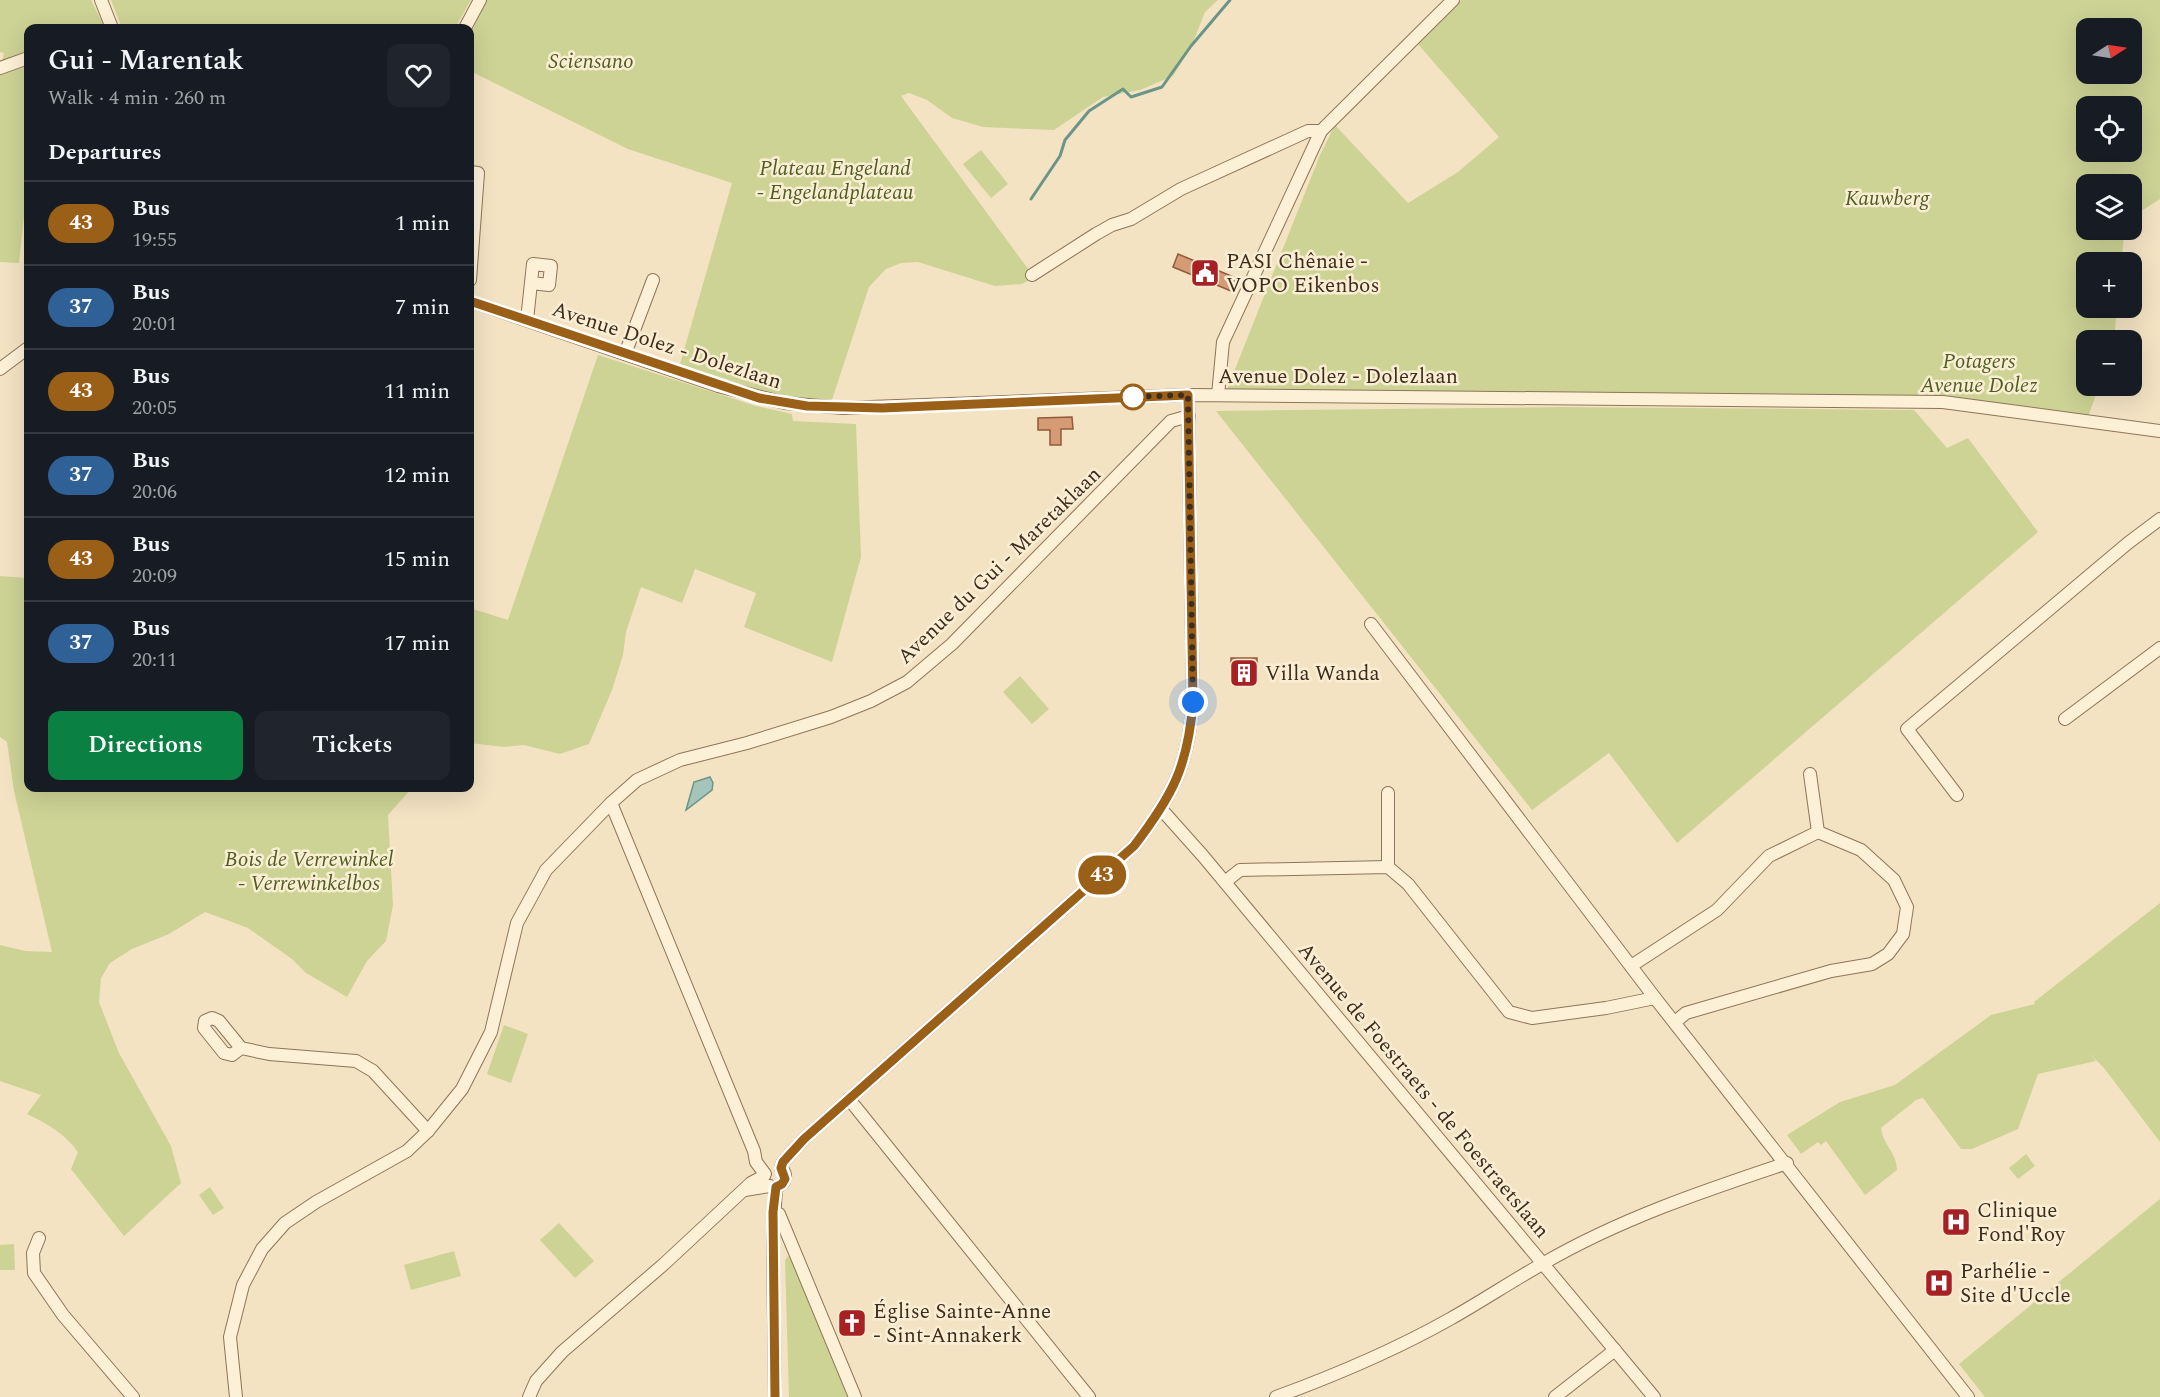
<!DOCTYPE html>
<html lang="en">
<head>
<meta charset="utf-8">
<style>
  body { margin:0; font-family:Spectral,serif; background:#20242c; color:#f1f3f6; height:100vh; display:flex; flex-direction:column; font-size:22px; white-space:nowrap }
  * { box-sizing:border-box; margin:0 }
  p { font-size:20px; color:#9ea1a6 }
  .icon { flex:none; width:33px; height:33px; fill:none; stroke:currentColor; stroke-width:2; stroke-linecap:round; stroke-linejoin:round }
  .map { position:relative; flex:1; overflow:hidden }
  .side { position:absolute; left:24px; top:24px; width:450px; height:768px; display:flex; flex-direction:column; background:#171b24; border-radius:12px; box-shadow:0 6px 24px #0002 }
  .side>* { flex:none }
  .badge { padding:0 12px; border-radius:20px; font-size:21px; line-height:39px }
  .needle { width:39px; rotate:78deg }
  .buttons { position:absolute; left:2076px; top:18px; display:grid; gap:12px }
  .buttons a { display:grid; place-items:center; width:66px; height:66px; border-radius:12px; background:#171b24; box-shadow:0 6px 24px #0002; font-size:30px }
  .you { position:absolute; width:30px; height:30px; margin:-15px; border:4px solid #fff; border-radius:50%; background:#1a73e8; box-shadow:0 0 0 9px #1a73e833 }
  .map>.badge { position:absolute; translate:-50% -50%; box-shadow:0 0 0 3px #fff }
  h2 { padding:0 24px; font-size:22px; line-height:54px }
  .round { display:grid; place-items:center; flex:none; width:63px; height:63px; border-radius:12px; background:#20242c }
  .overview { display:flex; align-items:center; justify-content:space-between; height:102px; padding:0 24px }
  h1 { font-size:28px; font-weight:600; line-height:45px }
  .button { display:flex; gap:12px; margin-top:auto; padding:12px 24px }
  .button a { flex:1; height:69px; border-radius:12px; background:#0b8043; color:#fff; font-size:24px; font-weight:600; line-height:69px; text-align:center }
  .button a+a { background:#20242c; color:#f1f3f6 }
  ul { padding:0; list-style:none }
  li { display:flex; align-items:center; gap:18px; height:84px; padding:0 24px; border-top:2px solid #363941 }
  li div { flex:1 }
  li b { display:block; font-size:22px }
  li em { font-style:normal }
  li .badge { min-width:66px; font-weight:700; text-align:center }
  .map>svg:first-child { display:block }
  .green { fill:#cdd395; fill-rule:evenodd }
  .water { fill:#a5c5bb; stroke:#6b958a; stroke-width:1.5 }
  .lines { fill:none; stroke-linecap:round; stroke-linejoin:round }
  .stream { stroke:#6b958a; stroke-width:3 }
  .building { fill:#d59b74; stroke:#925b3a; stroke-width:1.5 }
  .minor-casing { stroke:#907457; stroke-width:14 }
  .minor { stroke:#fcf0d7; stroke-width:12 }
  .line-casing { stroke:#fff; stroke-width:14 }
  .line { stroke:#9b6018; stroke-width:9 }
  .walk { stroke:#3e2c1d; stroke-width:6; stroke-dasharray:0 10.8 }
  .stop-dot { fill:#fff; stroke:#9b6018; stroke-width:3 }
  .labels { text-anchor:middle; stroke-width:5; stroke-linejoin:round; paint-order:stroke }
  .park-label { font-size:21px; font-style:italic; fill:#4f5d21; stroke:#f9eed3 }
  .poi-label { font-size:21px; fill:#3e2c1d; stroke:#f9eed3; text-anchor:start }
  .street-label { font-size:21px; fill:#3e2c1d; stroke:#f9eed3 }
</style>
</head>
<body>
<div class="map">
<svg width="2160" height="1397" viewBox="0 0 2160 1397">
  <rect width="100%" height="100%" fill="#f3e3c3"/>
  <g class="green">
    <polygon points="0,0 91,0 105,28 28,28 28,197 26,197 19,263 0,262 0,73 4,53 0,52"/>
    <polygon points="111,0 471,0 455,28 122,28"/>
    <path d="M486,0H1218L1205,12L1192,45L1173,76L1140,90L1103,97L1054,130L983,127L952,118L927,100L909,93L901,96L1034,277L1022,284L995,286L918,262L901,263L886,269L869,287L832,400C778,400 731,381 680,364L732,183L628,149L470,71V36Z"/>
    <path d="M1461,0H2160V199L2132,217V184H2086V230H2125L2121,262H2086V308H2117L2114,340H2086V386H2099L2088,417L1961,399L1226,392L1320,155L1335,125L1408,203L1458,172L1499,137L1417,43ZM2086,28H2132V74H2086ZM2086,106H2132V152H2086Z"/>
    <polygon points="981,150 1008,184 991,198 963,164"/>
    <polygon points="598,355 756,406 792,414 793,421 856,424 861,557 832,662 744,627 756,593 695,569 682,603 641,587 626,632 623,655 612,690 589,744 560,754 524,745 504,747 470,743 470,608 508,620"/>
    <polygon points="1560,407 1914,410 1947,448 1968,438 2038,532 1677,843 1609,753 1532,810 1216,411"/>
    <path d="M0,576L28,578V788H412L388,815L393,905L386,941L367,961L347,997L306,973L292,959L248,928L205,912L169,934L132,949L110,963L101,978L99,1002L119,1053L171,1146L181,1183L124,1236L71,1169L78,1152C64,1133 48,1124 27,1114L41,1095L0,1081V945L25,951L52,952L14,791L7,742L0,737Z"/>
    <polygon points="1020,676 1049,709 1032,724 1003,692"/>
    <path d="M2160,903V1142L2104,1068L2088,1052L2096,1061L2038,1074L2018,1129L1972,1149H1961L1923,1098L1916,1100L1881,1128C1883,1145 1897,1153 1897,1170L1865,1195L1826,1141L1821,1145L1818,1142L1801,1154L1787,1135L1840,1102L1895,1085L1991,1015L2035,1004L2034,1002Z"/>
    <polygon points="504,1025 528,1034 511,1083 487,1074"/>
    <polygon points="2026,1154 2035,1166 2018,1179 2009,1168"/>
    <polygon points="210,1187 224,1208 213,1215 199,1195"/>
    <polygon points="2160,1199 2160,1397 1985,1397 1959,1364"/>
    <polygon points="559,1223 594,1261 575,1278 540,1240"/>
    <polygon points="14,1244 15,1270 0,1270 0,1245"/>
    <polygon points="454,1251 461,1276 411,1290 404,1265"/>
    <polygon points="788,1256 791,1259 848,1397 789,1397 785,1260"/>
  </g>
  <polygon class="water" points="710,777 713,783 712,790 686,810 694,782"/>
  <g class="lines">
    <polyline class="stream" points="1031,199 1060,156 1065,140 1089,111 1123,89 1131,97 1162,87 1191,46 1230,0"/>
  </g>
  <g class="building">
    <polygon points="1178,254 1236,278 1231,291 1173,267"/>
    <polygon points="1072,417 1073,429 1061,429 1061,445 1050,445 1050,430 1038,430 1038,418"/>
    <polygon points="1231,658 1257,658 1257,678 1231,679"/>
  </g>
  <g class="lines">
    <g class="minor-casing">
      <g id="minor">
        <polyline points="101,0 112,28"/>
        <polyline points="465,28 480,0"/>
        <polyline points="0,68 28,58"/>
        <polyline points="470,172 478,173 470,280"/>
        <polyline points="1032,275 1096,234 1112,225 1131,219 1181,189 1308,131 1321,131"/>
        <polyline points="470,301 718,386 785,403 843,408 1188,395 1943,402 2160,431"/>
        <polyline points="527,320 533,264 551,266 549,285 531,283"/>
        <polyline points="625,354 653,280"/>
        <polyline points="0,369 28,348"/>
        <polyline points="1218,395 1223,342 1321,131 1453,0"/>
        <polyline points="1371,624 1655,998 1968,1397"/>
        <polyline points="2065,719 2160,648"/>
        <polyline points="1810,774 1818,832"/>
        <polyline points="1957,795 1907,729 2128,543 2160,519"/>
        <polyline points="611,803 754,1151 756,1162 765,1174"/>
        <polyline points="1162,810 1203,856 1654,1397"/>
        <polyline points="1388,867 1388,793"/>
        <polyline points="1225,882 1240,870 1388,867 1408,884 1509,1012 1532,1018 1606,1008 1655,998"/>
        <polyline points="1631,966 1717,910 1769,856 1818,832 1861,850 1894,880 1907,907 1903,934 1888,954 1872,964 1831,971 1686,1013 1675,1022"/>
        <polyline points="241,1048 232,1055 224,1053 204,1028 205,1021 212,1018 219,1021 241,1048 269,1054 356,1061 373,1071 428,1131"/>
        <polyline points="849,1099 1089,1397"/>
        <path d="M781,1168L783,1162L804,1139L1134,846C1173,795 1188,766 1193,702L1188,395"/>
        <path d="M776,1187C786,1184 788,1175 781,1168"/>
        <polyline points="745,1190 770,1186"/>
        <polyline points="773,1212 779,1214 855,1397"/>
        <polyline points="39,1238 33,1253 34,1273 63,1315 133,1397"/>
        <polyline points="236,1397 230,1337 243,1285 262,1249 285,1223 316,1202 407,1151 428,1131 462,1089 491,1032 517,923 546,870 611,803 637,780 680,760 747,743 831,717 871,701 907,682 952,644 1171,421 1189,416"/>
        <polyline points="529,1397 536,1381 562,1352 664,1264 751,1183 764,1176"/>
        <polyline points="775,1397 773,1243 776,1187"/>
        <path d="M1276,1397C1336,1375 1395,1350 1450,1319C1482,1301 1512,1281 1544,1263C1620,1219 1703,1191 1787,1163"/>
        <polyline points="1555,1397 1615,1350"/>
      </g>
    </g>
    <use href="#minor" class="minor"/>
  </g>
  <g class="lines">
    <g class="line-casing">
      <path id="line" d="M470,301L759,398L807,406L882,408L1188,395L1193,702C1188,766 1173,795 1134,846L804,1139L783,1162L781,1168L785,1179L782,1184L776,1187L773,1212L775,1397"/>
    </g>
    <use href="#line" class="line"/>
    <polyline class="walk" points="1133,397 1130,397 1188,395 1193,702"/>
  </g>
  <defs>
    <g id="civic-square" transform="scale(1.5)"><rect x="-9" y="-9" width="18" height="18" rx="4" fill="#a62024" stroke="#f9eed3"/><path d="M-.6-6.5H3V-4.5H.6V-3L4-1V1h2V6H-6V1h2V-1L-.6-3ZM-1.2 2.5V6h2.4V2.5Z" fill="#fff"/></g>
    <g id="building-square" transform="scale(1.5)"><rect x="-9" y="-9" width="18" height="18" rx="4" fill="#a62024" stroke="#f9eed3"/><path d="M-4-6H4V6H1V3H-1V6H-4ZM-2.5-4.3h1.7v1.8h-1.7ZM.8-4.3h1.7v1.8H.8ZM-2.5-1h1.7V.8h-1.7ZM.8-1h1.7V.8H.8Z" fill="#fff"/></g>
    <g id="hospital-square" transform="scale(1.5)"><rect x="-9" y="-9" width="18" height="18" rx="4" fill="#a62024" stroke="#f9eed3"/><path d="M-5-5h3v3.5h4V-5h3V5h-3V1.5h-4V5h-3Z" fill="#fff"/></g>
    <g id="church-square" transform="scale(1.5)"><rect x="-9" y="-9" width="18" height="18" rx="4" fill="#a62024" stroke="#f9eed3"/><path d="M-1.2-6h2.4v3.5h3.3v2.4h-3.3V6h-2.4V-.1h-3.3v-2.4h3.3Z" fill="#fff"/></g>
  </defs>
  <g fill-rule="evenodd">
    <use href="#civic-square" x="1205" y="273"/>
    <use href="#building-square" x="1244" y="673"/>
    <use href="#hospital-square" x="1956" y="1222"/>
    <use href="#hospital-square" x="1939" y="1283"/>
    <use href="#church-square" x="852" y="1323"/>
  </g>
  <circle class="stop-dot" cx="1133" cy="397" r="12"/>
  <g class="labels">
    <g class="park-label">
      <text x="591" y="68">Sciensano</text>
      <text x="835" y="175">Plateau Engeland<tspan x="835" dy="24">- Engelandplateau</tspan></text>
      <text x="1887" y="205">Kauwberg</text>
      <text x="1979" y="368">Potagers<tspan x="1979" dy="24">Avenue Dolez</tspan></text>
      <text x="309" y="866">Bois de Verrewinkel<tspan x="309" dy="24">- Verrewinkelbos</tspan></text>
    </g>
    <g class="poi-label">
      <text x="1226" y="268">PASI Chênaie -<tspan x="1226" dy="24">VOPO Eikenbos</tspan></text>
      <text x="1265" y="680">Villa Wanda</text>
      <text x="1977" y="1217">Clinique<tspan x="1977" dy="24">Fond'Roy</tspan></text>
      <text x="1960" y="1278">Parhélie -<tspan x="1960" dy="24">Site d'Uccle</tspan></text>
      <text x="873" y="1318">Église Sainte-Anne<tspan x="873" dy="24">- Sint-Annakerk</tspan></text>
    </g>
    <g class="street-label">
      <text transform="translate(667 345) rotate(18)" y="7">Avenue Dolez - Dolezlaan</text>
      <text x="1338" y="383">Avenue Dolez - Dolezlaan</text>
      <text transform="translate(999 565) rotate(-44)" y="7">Avenue du Gui - Maretaklaan</text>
      <text transform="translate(1424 1090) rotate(50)" y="7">Avenue de Foestraets - de Foestraetslaan</text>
    </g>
  </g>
</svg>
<div class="buttons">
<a><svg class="needle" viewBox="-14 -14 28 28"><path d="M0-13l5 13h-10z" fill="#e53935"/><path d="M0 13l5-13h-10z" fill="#9ea1a6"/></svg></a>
<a><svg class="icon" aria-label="locate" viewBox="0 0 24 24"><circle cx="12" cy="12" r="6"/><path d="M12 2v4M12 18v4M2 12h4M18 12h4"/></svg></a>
<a><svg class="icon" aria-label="layers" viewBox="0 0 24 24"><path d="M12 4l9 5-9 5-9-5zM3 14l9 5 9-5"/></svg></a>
<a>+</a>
<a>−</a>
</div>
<div class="you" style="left:1193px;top:702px"></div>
<b class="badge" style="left:1102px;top:875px;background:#9b6018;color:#fff">43</b>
<section class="side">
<div class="overview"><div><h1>Gui - Marentak</h1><p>Walk · 4 min · 260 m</p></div><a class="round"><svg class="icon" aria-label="heart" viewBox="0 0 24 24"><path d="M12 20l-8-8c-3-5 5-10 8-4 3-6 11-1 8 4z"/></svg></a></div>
<h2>Departures</h2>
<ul>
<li><span class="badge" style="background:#9b6018;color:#fff">43</span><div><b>Bus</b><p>19:55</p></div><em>1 min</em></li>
<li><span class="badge" style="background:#306196;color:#fff">37</span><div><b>Bus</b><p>20:01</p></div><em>7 min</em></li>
<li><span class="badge" style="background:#9b6018;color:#fff">43</span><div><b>Bus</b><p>20:05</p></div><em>11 min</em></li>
<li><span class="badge" style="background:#306196;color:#fff">37</span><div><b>Bus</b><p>20:06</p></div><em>12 min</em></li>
<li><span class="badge" style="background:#9b6018;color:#fff">43</span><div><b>Bus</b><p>20:09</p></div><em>15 min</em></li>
<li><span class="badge" style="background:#306196;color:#fff">37</span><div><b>Bus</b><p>20:11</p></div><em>17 min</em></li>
</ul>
<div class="button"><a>Directions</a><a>Tickets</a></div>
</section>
</div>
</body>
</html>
